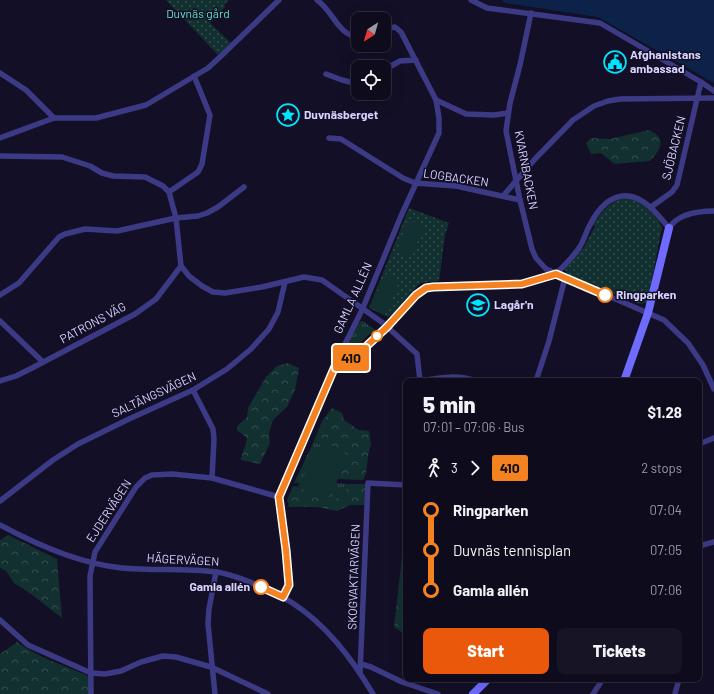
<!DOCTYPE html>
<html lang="en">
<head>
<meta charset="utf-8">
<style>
  body { margin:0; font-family:Barlow,sans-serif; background:#171425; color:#f1f3f6; height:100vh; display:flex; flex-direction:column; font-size:15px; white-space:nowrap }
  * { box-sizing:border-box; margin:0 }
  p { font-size:13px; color:#9b9ba3 }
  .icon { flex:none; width:22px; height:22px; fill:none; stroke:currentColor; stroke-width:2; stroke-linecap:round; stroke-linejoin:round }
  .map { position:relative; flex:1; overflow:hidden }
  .details { position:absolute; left:403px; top:378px; width:299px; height:304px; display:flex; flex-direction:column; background:#0e0b1c; border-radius:8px; box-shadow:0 4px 16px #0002,0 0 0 1px #2e2b3b }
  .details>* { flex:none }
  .badge { padding:0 8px; border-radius:3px; font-size:14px; line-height:26px }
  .needle { width:26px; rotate:217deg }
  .controls { position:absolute; left:351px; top:12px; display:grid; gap:8px }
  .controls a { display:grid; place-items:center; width:40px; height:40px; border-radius:8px; background:#0e0b1c; box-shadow:0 4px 16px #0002,0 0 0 1px #2e2b3b; font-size:20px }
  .map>.badge { position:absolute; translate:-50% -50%; box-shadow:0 0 0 2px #fff }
  .legs { display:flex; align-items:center; gap:6px; height:44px; padding:0 20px; font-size:13px }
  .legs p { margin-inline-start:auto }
  .headline { display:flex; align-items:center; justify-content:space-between; height:68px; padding:0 20px }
  h1 { font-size:22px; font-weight:800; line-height:30px }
  .action { display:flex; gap:8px; margin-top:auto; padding:8px 20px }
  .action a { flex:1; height:46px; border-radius:8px; background:#ea580c; color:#fff; font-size:16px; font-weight:800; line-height:46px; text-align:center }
  .action a+a { background:#171425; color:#f1f3f6 }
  ul { padding:0 20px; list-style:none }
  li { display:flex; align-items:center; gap:14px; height:40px; font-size:15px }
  li i { display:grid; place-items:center; width:6px; height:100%; margin:0 5px; background:currentColor }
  li i::after { content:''; width:10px; height:10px; margin:-5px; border:3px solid; border-radius:50%; background:#0e0b1c }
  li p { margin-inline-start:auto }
  li:first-child i { background:linear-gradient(#0000 50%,currentColor 0) }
  li:last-child i { background:linear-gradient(currentColor 50%,#0000 0) }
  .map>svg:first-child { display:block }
  .grass { fill:url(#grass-tufts) }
  .forest { fill:url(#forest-crowns) }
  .park { fill:url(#park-dots) }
  .pitch { fill:#12302f }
  .water { fill:#0c2248 }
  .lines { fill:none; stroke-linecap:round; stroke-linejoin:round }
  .street { stroke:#3d3a85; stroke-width:5.5 }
  .secondary { stroke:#6f6bff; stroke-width:8 }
  .line-1-casing { stroke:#fff; stroke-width:9 }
  .line-1 { stroke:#f58220; stroke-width:6 }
  .stop-1-dot { fill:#fff; stroke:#f58220; stroke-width:2 }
  .labels { text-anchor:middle; stroke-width:3; stroke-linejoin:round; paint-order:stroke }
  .park-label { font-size:12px; fill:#5fe0c0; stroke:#130f26 }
  .poi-label { font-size:12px; font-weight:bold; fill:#d9d4ff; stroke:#130f26; text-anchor:start }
  .street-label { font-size:12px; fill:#d9d4ff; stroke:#130f26 }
  .stop-label { font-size:12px; font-weight:bold; fill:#d9d4ff; stroke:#130f26; text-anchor:start }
</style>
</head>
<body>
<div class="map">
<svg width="714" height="694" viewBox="0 0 714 694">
  <defs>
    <pattern id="grass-tufts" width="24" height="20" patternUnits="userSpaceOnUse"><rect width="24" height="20" fill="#12302f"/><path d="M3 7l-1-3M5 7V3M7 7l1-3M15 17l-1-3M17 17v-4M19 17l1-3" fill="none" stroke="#344d4e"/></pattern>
    <pattern id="forest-crowns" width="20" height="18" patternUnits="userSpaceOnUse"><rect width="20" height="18" fill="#12302f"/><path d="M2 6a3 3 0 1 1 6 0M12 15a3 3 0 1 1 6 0" fill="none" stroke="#344d4e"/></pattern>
    <pattern id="park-dots" width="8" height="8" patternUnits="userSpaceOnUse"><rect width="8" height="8" fill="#12302f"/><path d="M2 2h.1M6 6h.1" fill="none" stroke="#344d4e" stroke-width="1.8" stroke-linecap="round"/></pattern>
  </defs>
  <rect width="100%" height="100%" fill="#130f26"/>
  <g class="grass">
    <polygon points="361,321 363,321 374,329 375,332 368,335 353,351 348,354 345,352 347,345 358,324"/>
    <polygon points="314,441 322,446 301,483 294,483"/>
    <polygon points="335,483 348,484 345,492 333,502 325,502"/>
  </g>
  <g class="forest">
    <path d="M649,130C651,131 655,133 657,135C666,143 656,155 650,161L614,164L601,153L591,154L586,143L591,138L610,139Z"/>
    <path d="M288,363L299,368L295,390L287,407L273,420L269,433L270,443L260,464L241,460C242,452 246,446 247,438L241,433L237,431L238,425L247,417L248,408L266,377L277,366Z"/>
    <polygon points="332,408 342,413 344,420 359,430 369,431 371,444 368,456 366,474 363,480 338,479 350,457 324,442 322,446 314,441 322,421"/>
    <path d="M348,484H366V505H350L337,511L317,507H289L287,500L293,486C306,486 318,501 332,502L345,492Z"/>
    <polygon points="8,535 57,559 62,618 31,594 14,583 6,571 0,568 0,540"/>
    <polygon points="406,556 406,635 394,627 402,557"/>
    <path d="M17,642C37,657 63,665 86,675L89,678V694H0V654Z"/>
  </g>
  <g class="park">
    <polygon points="166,0 229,0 224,5 225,7 210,23 231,43 218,55"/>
    <path d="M627,197C642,201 656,213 662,227L648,300L645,303L640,304L569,276L565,270L567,265L581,248L583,249L595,226L593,224C602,211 611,200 627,197Z"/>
    <polygon points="409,208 449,223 445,235 439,281 426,282 419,284 394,313 388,317 369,308"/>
  </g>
  <g class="pitch">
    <polygon points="409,220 425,226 411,257 396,251"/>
    <polygon points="385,274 400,280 386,314 370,307"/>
    <polygon points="324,441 351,457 325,502 298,486"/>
  </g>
  <polygon class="water" points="502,0 714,0 714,83 598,17 505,3"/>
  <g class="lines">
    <g class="street">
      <path d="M317,0C333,11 338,35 358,37"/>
      <polyline points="471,0 487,8 600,23 701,82 714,91"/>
      <polyline points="531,13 520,65 510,103 506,131 520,200 532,249 536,258 546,269 664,320 688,343 703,365 714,389"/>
      <polyline points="384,29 395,27 401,32 436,100 466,114 494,115 508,113"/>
      <polyline points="384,70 400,61 416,60"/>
      <polyline points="0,73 26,90 54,118"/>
      <polyline points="326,74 342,80 358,84"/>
      <polyline points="0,138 54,118 96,118 146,105 208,68 220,57 279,0"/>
      <polyline points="329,138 341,139 403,178 415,183 456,186 520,200"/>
      <polyline points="0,156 62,157 90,166 102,173 113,176 145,177 163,186 169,192 176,218 181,266 189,276 202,286 213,292 225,293 262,287 304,277 322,280 383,323 417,354 420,381"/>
      <polyline points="169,192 198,172 202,164 210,115 194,76"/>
      <polyline points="503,196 535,159 573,120 594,106 608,101 620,99 714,98"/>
      <polyline points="651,207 672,192 677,185 701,82"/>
      <path d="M556,274C564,266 572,258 579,248C584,241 586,231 591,223C604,198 626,185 650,207C657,213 663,221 669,228C678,214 698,211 714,211"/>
      <polyline points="0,295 19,283 59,237 65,234 85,229 117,231 176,218 198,216 207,213 218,207 244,187"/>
      <polyline points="0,321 43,362"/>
      <path d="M337,364C343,362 351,359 356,355C382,336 400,307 426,288L522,284L556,274"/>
      <polyline points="0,381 16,376 32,368 135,314 156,299 181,266"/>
      <path d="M420,381C438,378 458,374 475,381"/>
      <polyline points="536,381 549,341 565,278"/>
      <polyline points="193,390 213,429 214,439 212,478"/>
      <polyline points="699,444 714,438"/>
      <polyline points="0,501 53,460 78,444 129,419 193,390 227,369 251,349 269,329 278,312 285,282"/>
      <path d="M0,525C37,545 80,564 122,568C153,571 185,568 216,572C232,574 247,581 262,587C272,592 282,596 291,602C327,625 352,659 373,694"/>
      <polyline points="699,546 714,542"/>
      <polyline points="283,597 289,585 286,550 279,497 282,490 341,352 362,310 401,216 439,133 439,118 436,100"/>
      <polyline points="0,620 28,645 91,673 105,674 121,671 141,662 163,656 176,657 211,667 268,694"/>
      <polyline points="361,664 371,667 402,682 438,694"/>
      <polyline points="360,673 368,483 406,485"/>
      <polyline points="91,694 90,576 95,552 136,487 145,478 152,475 172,474 212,478 279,497"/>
      <polyline points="215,694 208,624 209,609 216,572"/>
      <polyline points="593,694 603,679"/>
      <polyline points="675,694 679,679"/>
    </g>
    <g class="secondary">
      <polyline points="624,381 648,313 669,228"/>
      <polyline points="473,694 488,679"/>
    </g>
  </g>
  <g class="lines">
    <g class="line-1-casing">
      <polyline id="line-1" points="261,587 283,597 289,585 286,550 279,497 336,364 356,356 387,327 416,295 426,288 433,287 522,284 556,274 605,295"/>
    </g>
    <use href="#line-1" class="line-1"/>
  </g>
  <defs>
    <g id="civic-ring" transform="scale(1.15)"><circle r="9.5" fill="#130f26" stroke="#00e5ff" stroke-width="1.5"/><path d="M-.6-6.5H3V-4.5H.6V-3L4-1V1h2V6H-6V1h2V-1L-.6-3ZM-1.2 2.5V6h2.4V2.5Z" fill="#00e5ff"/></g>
    <g id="sight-ring" transform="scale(1.15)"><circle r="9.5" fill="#130f26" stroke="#00e5ff" stroke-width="1.5"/><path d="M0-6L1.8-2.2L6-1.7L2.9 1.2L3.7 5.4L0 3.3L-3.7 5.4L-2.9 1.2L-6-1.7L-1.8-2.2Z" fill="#00e5ff"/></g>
    <g id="school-ring" transform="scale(1.15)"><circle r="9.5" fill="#130f26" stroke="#00e5ff" stroke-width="1.5"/><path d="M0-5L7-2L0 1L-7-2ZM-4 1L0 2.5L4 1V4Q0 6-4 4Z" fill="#00e5ff"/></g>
  </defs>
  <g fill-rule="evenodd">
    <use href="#civic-ring" x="615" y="62"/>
    <use href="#sight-ring" x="288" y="115"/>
    <use href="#school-ring" x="478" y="305"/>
  </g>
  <g class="stop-1-dot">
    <circle cx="605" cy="295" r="7"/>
    <circle cx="377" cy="336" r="5"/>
    <circle cx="261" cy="587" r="7"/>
  </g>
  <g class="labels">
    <g class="park-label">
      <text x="198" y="18">Duvnäs gård</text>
    </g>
    <g class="poi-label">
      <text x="630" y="59">Afghanistans<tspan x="630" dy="14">ambassad</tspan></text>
      <text x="304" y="119">Duvnäsberget</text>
      <text x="494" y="309">Lagår'n</text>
    </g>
    <g class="street-label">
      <text transform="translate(674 148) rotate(-76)" y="4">SJÖBACKEN</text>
      <text transform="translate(526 170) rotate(79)" y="4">KVARNBACKEN</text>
      <text transform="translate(456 178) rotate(8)" y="4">LOGBACKEN</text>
      <text transform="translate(353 298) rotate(-66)" y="4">GAMLA ALLÉN</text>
      <text transform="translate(93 323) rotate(-28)" y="4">PATRONS VÄG</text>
      <text transform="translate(154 395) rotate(-25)" y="4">SALTÄNGSVÄGEN</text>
      <text transform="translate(109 511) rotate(-57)" y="4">EJDERVÄGEN</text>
      <text transform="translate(183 560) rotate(3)" y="4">HÄGERVÄGEN</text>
      <text transform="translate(354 577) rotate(-88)" y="4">SKOGVAKTARVÄGEN</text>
    </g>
    <g class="stop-label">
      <text x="616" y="299">Ringparken</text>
      <text x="250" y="591" text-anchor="end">Gamla allén</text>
    </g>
  </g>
</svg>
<div class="controls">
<a><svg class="needle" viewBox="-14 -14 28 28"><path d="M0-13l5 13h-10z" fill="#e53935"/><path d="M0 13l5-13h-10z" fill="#9b9ba3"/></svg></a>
<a><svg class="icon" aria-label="locate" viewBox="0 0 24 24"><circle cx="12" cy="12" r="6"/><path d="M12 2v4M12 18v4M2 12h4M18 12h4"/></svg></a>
</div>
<b class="badge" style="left:351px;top:358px;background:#f58220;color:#111">410</b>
<section class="details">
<div class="headline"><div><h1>5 min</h1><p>07:01 – 07:06 · Bus</p></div><b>$1.28</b></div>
<div class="legs"><svg class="icon" aria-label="walk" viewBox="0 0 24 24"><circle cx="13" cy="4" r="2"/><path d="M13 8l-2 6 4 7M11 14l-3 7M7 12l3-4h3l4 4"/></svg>3<svg class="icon" aria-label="forward" viewBox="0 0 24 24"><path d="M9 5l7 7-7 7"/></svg><b class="badge" style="background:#f58220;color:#111">410</b><p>2 stops</p></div>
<ul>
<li><i style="color:#f58220"></i><b>Ringparken</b><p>07:04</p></li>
<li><i style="color:#f58220"></i><span>Duvnäs tennisplan</span><p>07:05</p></li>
<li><i style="color:#f58220"></i><b>Gamla allén</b><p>07:06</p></li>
</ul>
<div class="action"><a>Start</a><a>Tickets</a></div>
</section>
</div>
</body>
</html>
